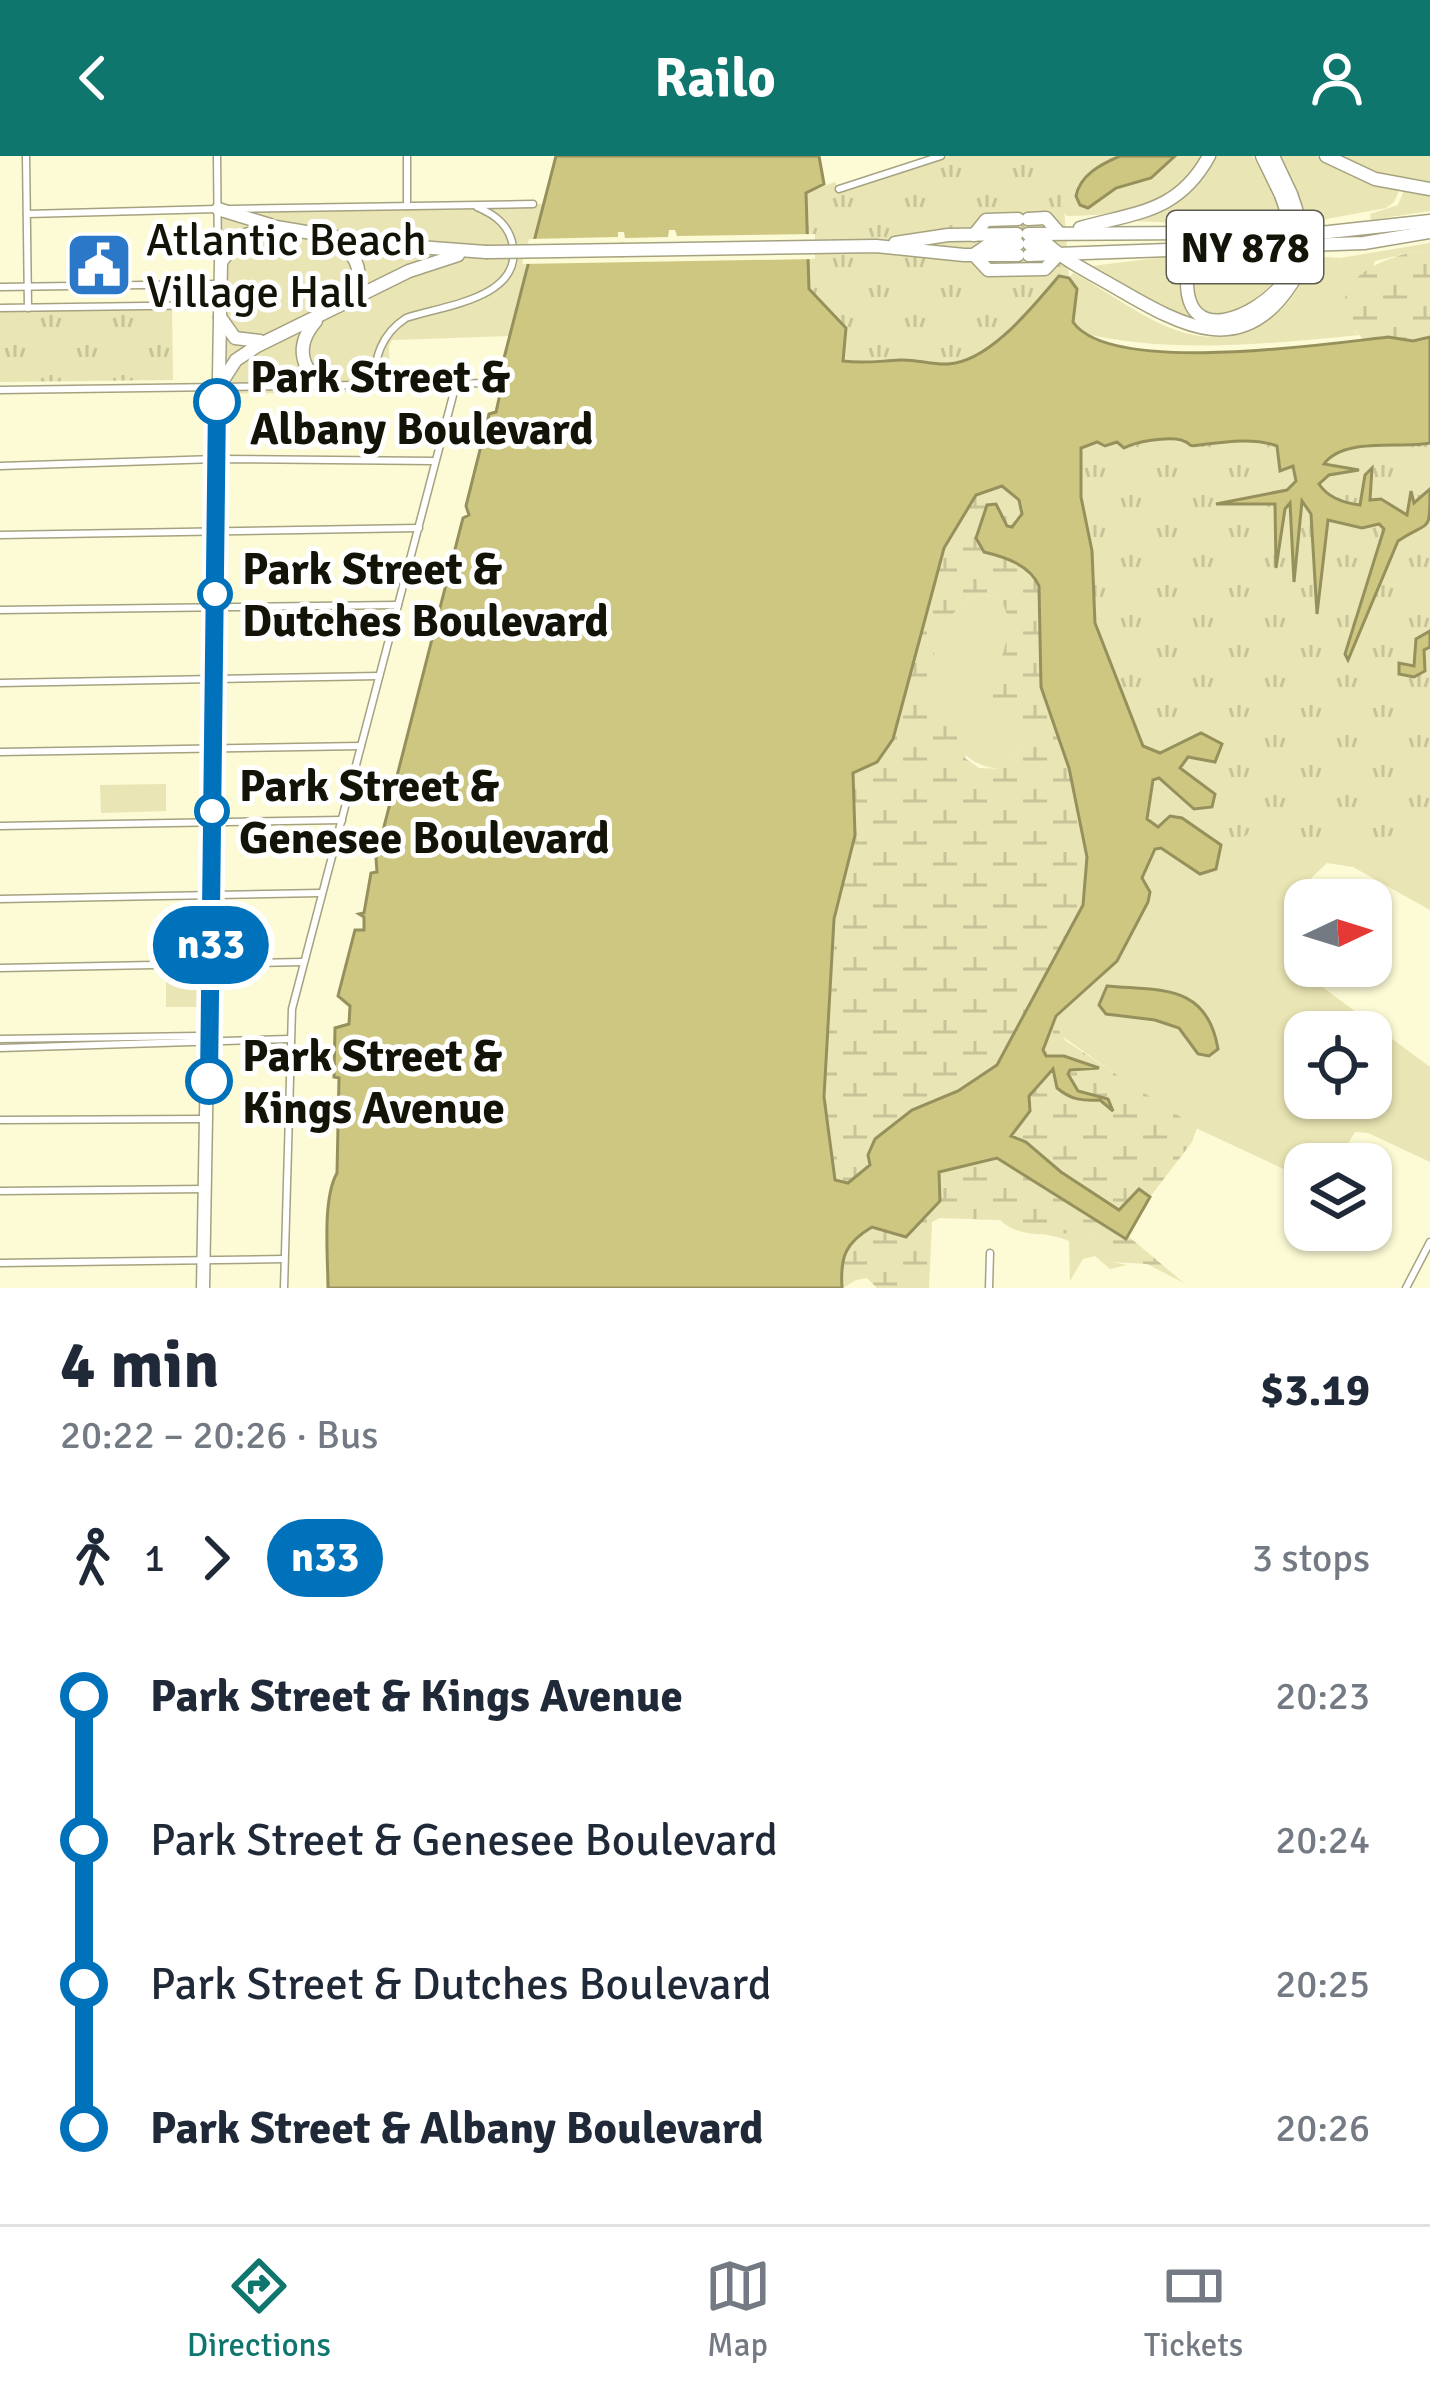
<!DOCTYPE html>
<html lang="en">
<head>
<meta charset="utf-8">
<style>
  body { margin:0; font-family:Signika,sans-serif; background:#f6f6f7; color:#1f2937; height:100vh; display:flex; flex-direction:column; font-size:45px; white-space:nowrap }
  * { box-sizing:border-box; margin:0 }
  p { font-size:39px; color:#747a83 }
  .icon { flex:none; width:66px; height:66px; fill:none; stroke:currentColor; stroke-width:2; stroke-linecap:round; stroke-linejoin:round }
  .map { position:relative; height:1132px; overflow:hidden }
  .side { display:flex; flex-direction:column; background:#fff; flex:1 }
  .side>* { flex:none }
  .badge { padding:0 24px; border-radius:39px; font-size:42px; line-height:78px }
  .needle { width:78px; rotate:86deg }
  .fabs { position:absolute; left:1284px; top:723px; display:grid; gap:24px }
  .fabs a { display:grid; place-items:center; width:108px; height:108px; border-radius:24px; background:#fff; box-shadow:0 3px 9px #0004; font-size:60px }
  .map>.badge { position:absolute; translate:-50% -50%; box-shadow:0 0 0 6px #fff }
  .legs { display:flex; align-items:center; gap:18px; height:132px; padding:0 60px; font-size:39px }
  .legs p { margin-inline-start:auto }
  .head { display:flex; align-items:center; justify-content:space-between; height:204px; padding:0 60px }
  h1 { font-size:66px; font-weight:700; line-height:90px }
  ul { padding:0 60px; list-style:none }
  li { display:flex; align-items:center; gap:42px; height:144px; font-size:45px }
  li i { display:grid; place-items:center; width:18px; height:100%; margin:0 15px; background:currentColor }
  li i::after { content:''; width:30px; height:30px; margin:-15px; border:9px solid; border-radius:50%; background:#fff }
  li p { margin-inline-start:auto }
  li:first-child i { background:linear-gradient(#0000 50%,currentColor 0) }
  li:last-child i { background:linear-gradient(currentColor 50%,#0000 0) }
  header { display:flex; justify-content:space-between; align-items:center; height:156px; padding:0 60px; background:#0f766e; color:#fff; font-size:54px; font-weight:700 }
  .menu { display:flex; justify-content:space-around; align-items:center; height:168px; border-top:3px solid #e0e1e3; background:#fff; font-size:33px; color:#747a83 }
  .menu a { display:grid; justify-items:center; gap:6px }
  .menu .selected { color:#0f766e }
  .map>svg:first-child { display:block }
  .grass { fill:#eae5b4; fill-rule:evenodd }
  .wetland { fill:url(#wetland-marsh); fill-rule:evenodd }
  .park { fill:url(#park-tufts) }
  .water { fill:#cec781; stroke:#96915c; stroke-width:3; fill-rule:evenodd }
  .pier { fill:#fdfad6 }
  .lines { fill:none; stroke-linecap:round; stroke-linejoin:round }
  .street-casing { stroke:#a5a281; stroke-width:9 }
  .highway-casing { stroke:#a5a281; stroke-width:15 }
  .street { stroke:#fff; stroke-width:6 }
  .highway { stroke:#fff; stroke-width:12 }
  .highway-bridge-casing { stroke:#a5a281; stroke-width:15; stroke-linecap:butt }
  .highway-bridge { stroke:#fff; stroke-width:12 }
  .line-1-casing { stroke:#fff; stroke-width:27 }
  .line-1 { stroke:#0072bc; stroke-width:18 }
  .stop-1-dot { fill:#fff; stroke:#0072bc; stroke-width:6 }
  .labels { text-anchor:middle; stroke-width:10; stroke-linejoin:round; paint-order:stroke }
  .shield { fill:#fff; stroke:#5a5a51; stroke-width:3 }
  .shield-label { font-size:42px; font-weight:bold; fill:#141307 }
  .poi-label { font-size:45px; fill:#141307; stroke:#fff; text-anchor:start }
  .stop-label { font-size:45px; font-weight:bold; fill:#141307; stroke:#fff; text-anchor:start }
</style>
</head>
<body>
<header><svg class="icon" aria-label="back" viewBox="0 0 24 24"><path d="M15 5l-7 7 7 7"/></svg>Railo<svg class="icon" aria-label="person" viewBox="0 0 24 24"><circle cx="12" cy="8" r="4"/><path d="M4 21q1-7 8-7t8 7"/></svg></header>
<div class="map">
<svg width="1430" height="1132" viewBox="0 0 1430 1132">
  <defs>
    <pattern id="wetland-marsh" width="20" height="14" patternUnits="userSpaceOnUse" patternTransform="scale(3)"><rect width="20" height="14" fill="#eae5b4"/><path d="M1 5h8M5 5V1M11 12h8M15 12V8" fill="none" stroke="#c8c499"/></pattern>
    <pattern id="park-tufts" width="24" height="20" patternUnits="userSpaceOnUse" patternTransform="scale(3)"><rect width="24" height="20" fill="#eae5b4"/><path d="M3 7l-1-3M5 7V3M7 7l1-3M15 17l-1-3M17 17v-4M19 17l1-3" fill="none" stroke="#c8c499"/></pattern>
  </defs>
  <rect width="100%" height="100%" fill="#fdfad6"/>
  <g class="grass">
    <path d="M1020,0H1120L1107,6L1116,32L1151,22L1175,0H1202C1168,53 1125,59 1067,60L1063,56L1062,23L1036,0Z"/>
    <polygon points="1212,0 1252,0 1264,15 1285,66 1247,61 1247,69 1130,65 1154,58"/>
    <polygon points="1278,0 1316,0 1347,16 1400,33 1394,46 1386,52 1310,66"/>
    <polygon points="1336,0 1430,0 1430,28 1386,21 1385,18 1363,13"/>
    <polygon points="1404,34 1430,37 1430,55 1371,64 1370,58 1398,49"/>
    <polygon points="544,48 510,180 392,184 389,190 390,235 219,238 218,53"/>
    <path d="M1430,87V97L1418,95L1375,105L1355,175L1359,179C1267,188 1171,198 1081,177L1073,165L1077,133L1069,122L1073,117C1130,146 1186,204 1255,171C1286,156 1302,133 1310,100L1340,102Z"/>
    <polygon points="1189,98 1214,98 1195,105 1180,125 1185,151 1198,165 1197,170 1084,111"/>
    <path d="M1286,100C1272,137 1231,184 1193,147L1192,120L1200,111Z"/>
    <path d="M974,439L997,440L1007,453L1020,576L1026,588L1003,613C951,610 959,574 929,541C929,499 938,463 974,439Z"/>
    <polygon points="166,628 166,655 101,657 100,629"/>
    <path d="M1430,672V754L1353,711L1327,707L1302,731L1295,745L1305,810H1312L1321,830L1430,911V1006L1368,977L1355,976L1335,1008H1305V1023L1183,966L1052,873L1056,860L1117,805L1148,746L1142,722L1156,693L1226,673ZM1305,876H1371V942H1305Z"/>
    <rect x="165" y="759" width="33" height="43"/>
    <polygon points="166,814 198,814 197,851 166,851"/>
    <path d="M1008,1071L1086,1076L1112,1106L1127,1109L1110,1113L1095,1100L1083,1103L1070,1125L1069,1085C1049,1077 1029,1077 1008,1071Z"/>
  </g>
  <g class="wetland">
    <path d="M1418,95L1430,97V181C1407,187 1387,181 1364,184C1314,133 1372,104 1418,95Z"/>
    <path d="M1001,330L1019,344L1022,358L1012,372L987,349L976,383L984,396C1005,401 1030,409 1039,430L1041,531L1069,612L1087,701L1083,749L997,910L958,935L912,954L875,983L868,999L871,1009L848,1027L835,1024L824,941L834,763L855,679L853,617L877,606L893,582L944,392L976,339ZM974,439L997,440C1025,473 992,506 993,543C994,565 1018,572 1026,588L1003,613L979,612L965,602C983,561 952,566 929,541C930,499 938,463 974,439Z"/>
    <path d="M1056,860L1060,877L1066,885L1197,972L1192,986L1150,1041L1139,1034L1120,1055L1061,1016L1026,986L1011,981L1030,955L1029,940L1054,912L1081,945L1100,944L1110,952L1108,943C1089,938 1076,938 1068,918L1082,906L1045,900L1043,894Z"/>
    <path d="M997,1002L1125,1083L1128,1080L1184,1127L1147,1108L1112,1106L1086,1076C1058,1077 1022,1085 1000,1064L940,1062L932,1066L929,1132H877L867,1122L856,1124L843,1132L841,1104L856,1080L939,1016Z"/>
  </g>
  <g class="park">
    <path d="M950,0H1036L1052,6L1062,23L1069,122L1059,120C1034,150 989,206 947,208C931,208 915,203 899,204C877,206 865,208 842,205L846,172L809,134L806,37L835,26L838,32Z"/>
    <polygon points="172,152 173,224 0,226 0,155"/>
    <path d="M1167,283L1196,290L1216,284L1260,283L1331,298L1356,291L1430,287V672L1371,684L1246,679L1222,698L1220,689L1154,670L1147,663L1160,597L1143,590L1095,467L1092,395L1081,341L1082,292C1108,281 1138,289 1167,283Z"/>
  </g>
  <g class="water">
    <path d="M556,0H819L824,28L806,37L809,133L846,172L843,205C864,208 879,205 900,204C916,203 932,209 948,208C990,206 1034,149 1059,120L1069,122L1077,133L1073,166C1110,220 1326,188 1388,181L1413,185L1430,181V287C1399,293 1343,281 1324,308L1359,314L1329,319L1319,328C1328,342 1344,347 1360,349L1365,319L1372,312L1370,344L1381,343L1407,359L1411,335L1414,347L1430,333C1430,380 1430,363 1398,385L1348,504L1345,498L1384,373L1379,368L1362,372L1328,364L1317,458L1311,358L1302,345L1294,426L1290,347L1285,353L1276,412L1275,348H1216L1287,334L1296,325L1293,310L1280,315L1277,290C1254,281 1223,286 1199,289C1185,291 1194,288 1181,284C1166,280 1135,286 1124,292L1117,286L1105,290L1097,286L1081,292V341L1092,395L1095,467L1143,590L1160,597L1201,577L1222,588L1215,606L1188,601L1180,612L1215,638L1212,651L1194,653L1159,622L1153,624L1147,663L1158,671L1170,660L1182,662L1221,689L1216,713L1200,718L1161,692L1155,693L1142,722L1150,736L1148,746L1117,805L1056,860L1043,894L1046,900H1064L1099,912L1070,914L1068,918L1078,935L1108,943L1113,955L1100,944C1083,945 1071,944 1057,932L1053,913L1029,940L1030,955L1011,980L1026,986L1061,1016L1119,1054L1139,1033L1150,1041L1126,1083L997,1002L939,1016L940,1045L906,1081L872,1071C845,1087 840,1101 842,1132H328C328,1102 322,1043 337,1017L339,922L334,921L335,872L349,868L350,850L338,840L355,774H364V761L359,758L364,757L371,717L377,716L376,702L463,362L469,359L466,350L489,258L496,256L500,238L495,237ZM1002,330L1019,344L1022,358L1012,371L1007,370L996,348L987,349L976,382L984,396C1005,401 1030,409 1039,430L1041,531L1069,612L1087,701L1083,749L997,909L958,935L912,954L875,983L868,999L870,1009L848,1027L835,1024L824,941L834,763L855,679L853,617L877,606L893,583L944,392L976,339Z"/>
    <path d="M1120,0H1175L1151,22L1116,32L1088,52L1080,49L1076,40C1080,19 1101,8 1120,0Z"/>
    <polygon points="1430,475 1430,491 1424,494 1425,515 1414,521 1399,518 1399,507 1414,510 1416,483"/>
    <path d="M1107,830C1160,835 1207,827 1218,893L1209,900L1198,898L1179,872L1155,864L1106,858L1099,849Z"/>
  </g>
  <polygon class="pier" points="669,74 675,74 677,80 815,78 815,103 522,108 529,83 618,81 618,76 624,76 625,82 668,81"/>
  <g class="lines">
    <g class="street-casing">
      <g id="street">
        <polyline points="26,0 28,152"/>
        <polyline points="217,0 218,104"/>
        <polyline points="407,0 407,50"/>
        <polyline points="839,33 941,0"/>
        <polyline points="231,53 533,48"/>
        <polyline points="27,58 217,53"/>
        <polyline points="0,131 218,128"/>
        <polyline points="0,152 218,149"/>
        <path d="M372,229C376,201 380,179 406,162C441,150 521,143 513,91C510,70 496,59 477,51"/>
        <polyline points="0,234 495,227"/>
        <polyline points="0,310 216,303 434,305"/>
        <polyline points="0,379 419,372"/>
        <polyline points="0,454 398,449"/>
        <polyline points="0,527 379,520"/>
        <polyline points="0,596 361,590"/>
        <polyline points="0,670 342,664"/>
        <polyline points="0,743 320,737"/>
        <polyline points="0,812 302,806"/>
        <polyline points="0,883 198,880 207,884"/>
        <polyline points="0,892 290,883"/>
        <polyline points="0,964 204,963"/>
        <polyline points="0,1035 206,1033"/>
        <polyline points="0,1107 284,1103"/>
        <polyline points="284,1132 292,853 456,228"/>
        <polyline points="989,1132 990,1097"/>
        <polyline points="1406,1132 1430,1086"/>
      </g>
    </g>
    <g class="highway-casing">
      <g id="highway">
        <polyline points="1262,0 1281,39"/>
        <polyline points="1273,0 1291,38"/>
        <polyline points="1326,0 1375,23 1430,33"/>
        <polyline points="218,53 270,69"/>
        <polyline points="1028,63 1046,62 1059,77"/>
        <path d="M1080,72C1136,56 1178,57 1209,0"/>
        <polyline points="1028,78 1329,76 1430,65"/>
        <polyline points="974,79 986,64 1018,63"/>
        <path d="M336,86C359,100 367,120 346,141"/>
        <polyline points="895,87 948,79 1017,78"/>
        <path d="M1029,88H1047C1068,107 1095,119 1120,134C1182,170 1243,204 1292,127"/>
        <polyline points="623,94 876,90 964,99 1018,99"/>
        <polyline points="975,98 988,89 1018,88"/>
        <polyline points="974,99 988,114 1045,113 1059,98"/>
        <polyline points="1029,99 1364,87 1430,76"/>
        <path d="M1282,128C1255,162 1186,191 1187,124L1202,106L1299,98"/>
        <polyline points="220,161 235,182 260,185"/>
        <path d="M316,165C294,190 300,217 330,230"/>
        <polyline points="218,232 236,204 257,190 409,115 458,99"/>
        <polyline points="203,1132 221,106 241,80 276,71 378,88 486,96"/>
      </g>
    </g>
    <use href="#street" class="street"/>
    <use href="#highway" class="highway"/>
    <g class="highway-bridge-casing">
      <g id="highway-bridge">
        <path d="M1291,38C1303,70 1306,95 1292,127"/>
        <path d="M1281,39C1293,71 1295,95 1282,128"/>
        <polyline points="486,96 623,94"/>
      </g>
    </g>
    <use href="#highway-bridge" class="highway-bridge"/>
  </g>
  <g class="lines">
    <g class="line-1-casing">
      <polyline id="line-1" points="209,925 217,246"/>
    </g>
    <use href="#line-1" class="line-1"/>
  </g>
  <defs>
    <g id="civic-square" transform="scale(3.45)"><rect x="-9" y="-9" width="18" height="18" rx="4" fill="#2c78c8" stroke="#fff"/><path d="M-.6-6.5H3V-4.5H.6V-3L4-1V1h2V6H-6V1h2V-1L-.6-3ZM-1.2 2.5V6h2.4V2.5Z" fill="#fff"/></g>
  </defs>
  <g fill-rule="evenodd">
    <use href="#civic-square" x="99" y="109"/>
  </g>
  <g class="stop-1-dot">
    <circle cx="217" cy="246" r="21"/>
    <circle cx="215" cy="438" r="15"/>
    <circle cx="212" cy="655" r="15"/>
    <circle cx="209" cy="925" r="21"/>
  </g>
  <g class="labels">
    <rect class="shield" x="1167" y="55" width="156" height="72" rx="9"/>
    <g class="shield-label">
      <text x="1245" y="106">NY 878</text>
    </g>
    <g class="poi-label">
      <text x="146" y="99">Atlantic Beach<tspan x="146" dy="52">Village Hall</tspan></text>
    </g>
    <g class="stop-label">
      <text x="250" y="236">Park Street &amp;<tspan x="250" dy="52">Albany Boulevard</tspan></text>
      <text x="242" y="428">Park Street &amp;<tspan x="242" dy="52">Dutches Boulevard</tspan></text>
      <text x="239" y="645">Park Street &amp;<tspan x="239" dy="52">Genesee Boulevard</tspan></text>
      <text x="242" y="915">Park Street &amp;<tspan x="242" dy="52">Kings Avenue</tspan></text>
    </g>
  </g>
</svg>
<div class="fabs">
<a><svg class="needle" viewBox="-14 -14 28 28"><path d="M0-13l5 13h-10z" fill="#e53935"/><path d="M0 13l5-13h-10z" fill="#747a83"/></svg></a>
<a><svg class="icon" aria-label="locate" viewBox="0 0 24 24"><circle cx="12" cy="12" r="6"/><path d="M12 2v4M12 18v4M2 12h4M18 12h4"/></svg></a>
<a><svg class="icon" aria-label="layers" viewBox="0 0 24 24"><path d="M12 4l9 5-9 5-9-5zM3 14l9 5 9-5"/></svg></a>
</div>
<b class="badge" style="left:211px;top:789px;background:#0072bc;color:#fff">n33</b>
</div>
<section class="side">
<div class="head"><div><h1>4 min</h1><p>20:22 – 20:26 · Bus</p></div><b>$3.19</b></div>
<div class="legs"><svg class="icon" aria-label="walk" viewBox="0 0 24 24"><circle cx="13" cy="4" r="2"/><path d="M13 8l-2 6 4 7M11 14l-3 7M7 12l3-4h3l4 4"/></svg>1<svg class="icon" aria-label="forward" viewBox="0 0 24 24"><path d="M9 5l7 7-7 7"/></svg><b class="badge" style="background:#0072bc;color:#fff">n33</b><p>3 stops</p></div>
<ul>
<li><i style="color:#0072bc"></i><b>Park Street &amp; Kings Avenue</b><p>20:23</p></li>
<li><i style="color:#0072bc"></i><span>Park Street &amp; Genesee Boulevard</span><p>20:24</p></li>
<li><i style="color:#0072bc"></i><span>Park Street &amp; Dutches Boulevard</span><p>20:25</p></li>
<li><i style="color:#0072bc"></i><b>Park Street &amp; Albany Boulevard</b><p>20:26</p></li>
</ul>
</section>
<nav class="menu">
<a class="selected"><svg class="icon" aria-label="directions" viewBox="0 0 24 24"><path d="M12 3l9 9-9 9-9-9zM9 14v-3h6M13 9l2 2-2 2"/></svg>Directions</a>
<a><svg class="icon" aria-label="map" viewBox="0 0 24 24"><path d="M3 6l6-2 6 2 6-2v14l-6 2-6-2-6 2zM9 4v14M15 6v14"/></svg>Map</a>
<a><svg class="icon" aria-label="tickets" viewBox="0 0 24 24"><path d="M3 7h18v10H3zM15 7v10"/></svg>Tickets</a>
</nav>
</body>
</html>
